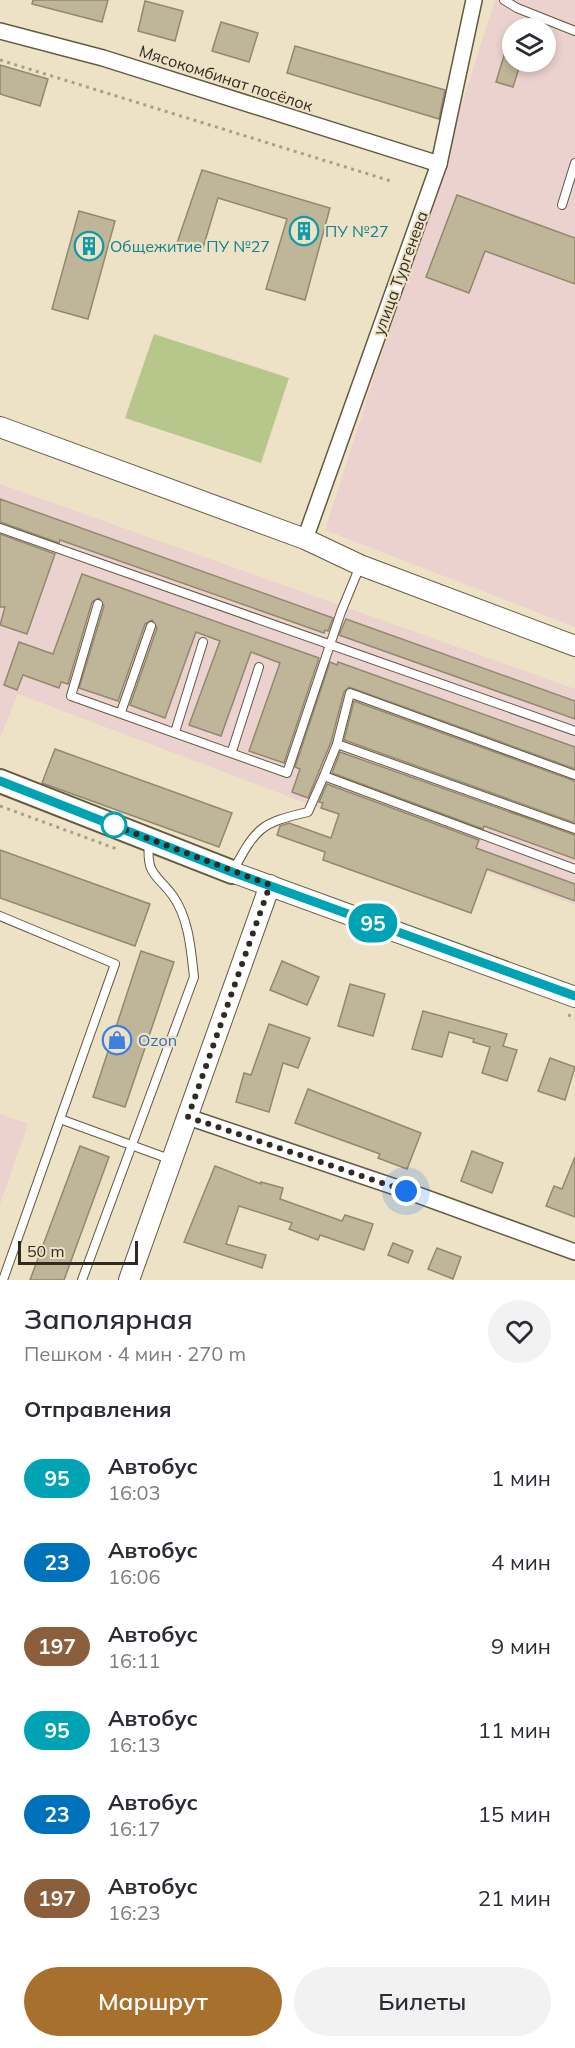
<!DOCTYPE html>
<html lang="ru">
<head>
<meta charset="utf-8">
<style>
  body { margin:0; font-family:Mulish,sans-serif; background:#f2f2f3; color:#2b2b33; height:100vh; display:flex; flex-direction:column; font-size:22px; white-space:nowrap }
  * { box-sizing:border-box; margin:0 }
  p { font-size:20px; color:#7c7c81 }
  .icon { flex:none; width:33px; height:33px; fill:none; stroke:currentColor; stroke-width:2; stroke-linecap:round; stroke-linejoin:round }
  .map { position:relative; height:1280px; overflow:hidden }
  .drawer { display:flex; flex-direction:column; background:#fff; flex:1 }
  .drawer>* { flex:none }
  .badge { padding:0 12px; border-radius:20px; font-size:21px; line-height:39px }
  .controls { position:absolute; left:502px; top:18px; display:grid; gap:12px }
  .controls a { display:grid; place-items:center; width:54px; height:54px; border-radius:50%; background:#fff; box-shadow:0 3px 9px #0003; font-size:30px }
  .scale { position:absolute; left:18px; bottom:15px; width:120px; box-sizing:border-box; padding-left:6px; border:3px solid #2f2b20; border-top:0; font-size:16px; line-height:21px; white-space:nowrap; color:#2f2b20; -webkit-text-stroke:4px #ede2c6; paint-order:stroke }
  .you { position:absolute; width:30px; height:30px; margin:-15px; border:4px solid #fff; border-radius:50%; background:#1a73e8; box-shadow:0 0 0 9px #1a73e833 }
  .map>.badge { position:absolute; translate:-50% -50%; box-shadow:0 0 0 3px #fff }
  h2 { padding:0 24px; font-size:22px; line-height:54px }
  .round { display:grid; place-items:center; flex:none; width:63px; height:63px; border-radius:32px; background:#f2f2f3 }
  .overview { display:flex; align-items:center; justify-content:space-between; height:102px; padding:0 24px }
  h1 { font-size:28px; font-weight:600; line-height:45px }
  .action { display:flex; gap:12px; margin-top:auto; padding:12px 24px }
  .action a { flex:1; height:69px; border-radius:36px; background:#a7702c; color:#fff; font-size:24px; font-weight:600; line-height:69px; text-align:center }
  .action a+a { background:#f2f2f3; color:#2b2b33 }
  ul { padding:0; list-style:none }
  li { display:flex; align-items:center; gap:18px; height:84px; padding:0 24px }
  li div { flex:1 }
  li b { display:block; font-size:22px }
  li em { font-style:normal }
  li .badge { min-width:66px; font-weight:700; text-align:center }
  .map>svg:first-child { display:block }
  .industrial { fill:#ecd2ce; fill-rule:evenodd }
  .green { fill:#b7c78c }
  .building { fill:#bfb599; stroke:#92886e; stroke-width:1.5 }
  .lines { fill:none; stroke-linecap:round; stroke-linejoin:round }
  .service-casing { stroke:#635a41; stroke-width:10 }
  .minor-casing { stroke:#635a41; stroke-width:18 }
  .tertiary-casing { stroke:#635a41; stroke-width:22 }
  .secondary-casing { stroke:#635a41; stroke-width:26 }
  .path { stroke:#a79f89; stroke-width:3; stroke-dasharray:3 4.5; stroke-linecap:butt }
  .service { stroke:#fff; stroke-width:8 }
  .minor { stroke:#fff; stroke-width:15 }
  .tertiary { stroke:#fff; stroke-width:20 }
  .secondary { stroke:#fff; stroke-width:22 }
  .line-casing { stroke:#fff; stroke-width:14 }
  .line { stroke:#00a3b4; stroke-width:9 }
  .walk { stroke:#2f2b20; stroke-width:6; stroke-dasharray:0 10.8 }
  .stop-dot { fill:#fff; stroke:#00a3b4; stroke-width:3 }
  .labels { text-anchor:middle; stroke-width:4.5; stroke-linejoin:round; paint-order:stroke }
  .street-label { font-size:16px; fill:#2f2b20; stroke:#ede2c6 }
  .culture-label { font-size:16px; fill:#0d838f; stroke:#ede2c6; text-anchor:start }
  .shop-label { font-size:16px; fill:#366cbe; stroke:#ede2c6; text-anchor:start }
</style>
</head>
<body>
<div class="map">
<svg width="575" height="1280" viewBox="0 0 575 1280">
  <rect width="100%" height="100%" fill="#ede2c6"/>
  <g class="industrial">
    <path d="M495,0H575V627L325,530ZM513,28H546V62H513Z"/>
    <polygon points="0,484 575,689 575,905 18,694 0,738"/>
    <polygon points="0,1114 28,1124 0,1204"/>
  </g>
  <polygon class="green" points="154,334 289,378 261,463 125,418"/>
  <g class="building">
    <polygon points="33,0 108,0 102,22 32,4"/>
    <polygon points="145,1 183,11 175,41 138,31"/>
    <polygon points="221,22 258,33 249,62 212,51"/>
    <polygon points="510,36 513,36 513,62 521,62 513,87 496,82"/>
    <polygon points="295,46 445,90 439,119 287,73"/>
    <polygon points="0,65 48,79 40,106 0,94"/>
    <polygon points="202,170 330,208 305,300 266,289 287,219 218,198 202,251 177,243"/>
    <polygon points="457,195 575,238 575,284 485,251 469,293 426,277"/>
    <polygon points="79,211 115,221 88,319 52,309"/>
    <polygon points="0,499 333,618 328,631 325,630 324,633 60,540 59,543 0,522"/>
    <polygon points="0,534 55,554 27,634 0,625 5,607 0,607"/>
    <polygon points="82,574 319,658 284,763 249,751 280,663 251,652 221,736 189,725 220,641 196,632 165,718 130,705 157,628 152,620 145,624 118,701 79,688 104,606 99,598 92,602 68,684 61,682 59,688 23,675 17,690 4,685 19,642 53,654"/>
    <polygon points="346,619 575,701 575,719 339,635"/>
    <polygon points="330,662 337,665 338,662 575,747 575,769 349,687 344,692 331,742 308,798 292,792 300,769 295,767"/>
    <polygon points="354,701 575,781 575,823 344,740"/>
    <polygon points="55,749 232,813 219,847 42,783"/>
    <polygon points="340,752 575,835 575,859 484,826 483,829 332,773"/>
    <polygon points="327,784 479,840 476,848 575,884 575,901 487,869 471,913 323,860 325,852 277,835 280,826 289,823 331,838 339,814 321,808 323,803 319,802"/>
    <polygon points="0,850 150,904 135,946 0,898"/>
    <polygon points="141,951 174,962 125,1107 93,1097"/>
    <polygon points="282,961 319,977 307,1005 270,990"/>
    <polygon points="350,984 385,994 373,1036 338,1026"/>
    <polygon points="423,1011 507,1034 503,1046 517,1050 507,1081 482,1073 490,1047 473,1042 474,1039 449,1032 442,1057 412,1049"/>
    <polygon points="269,1024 310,1038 298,1068 283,1063 269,1112 236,1102 244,1073 251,1075"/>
    <polygon points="550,1058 575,1067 565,1100 538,1091"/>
    <polygon points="308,1089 421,1133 407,1169 378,1158 380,1154 295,1123"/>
    <polygon points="80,1146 109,1157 64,1280 30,1280"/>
    <polygon points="472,1151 503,1163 492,1193 461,1181"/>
    <polygon points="575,1157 575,1217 546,1206 554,1186 562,1189"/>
    <polygon points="215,1166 261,1184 261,1182 283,1188 280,1199 342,1221 345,1215 373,1224 364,1250 320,1235 318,1240 289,1229 292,1223 239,1206 226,1244 266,1255 262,1268 184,1242"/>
    <polygon points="393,1243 413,1251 408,1263 388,1255"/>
    <polygon points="437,1248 461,1257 453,1279 428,1269"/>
  </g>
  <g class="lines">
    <g class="service-casing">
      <g id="service">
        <polyline points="504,0 517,8 575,31"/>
        <polyline points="562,205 575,163"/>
        <polyline points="0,528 575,731"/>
        <polyline points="98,604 71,696 287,773 341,612 360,566"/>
        <polyline points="121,712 151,626"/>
        <polyline points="175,732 203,642"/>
        <polyline points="337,744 324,776 575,869"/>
        <polyline points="232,751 259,667"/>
        <polyline points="575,775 350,693 337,744 575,829"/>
        <path d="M233,871C256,828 260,823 308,812L324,776"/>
        <polyline points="0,916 115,964 60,1119"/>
        <polyline points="3,1280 60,1119 172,1160"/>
        <path d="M82,1280L194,977C191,950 189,919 173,896C157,874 146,876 149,843"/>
      </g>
    </g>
    <g class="minor-casing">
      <g id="minor">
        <polyline points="0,31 103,58 439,164"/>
        <polyline points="305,539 439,164 474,0"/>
        <polyline points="188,1117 407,1191 575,1252"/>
      </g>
    </g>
    <g class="tertiary-casing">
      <g id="tertiary">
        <polyline points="0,427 305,539 360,565 575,646"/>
        <polyline points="232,872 575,997"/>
        <polyline points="129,1280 270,885"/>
      </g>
    </g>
    <g class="secondary-casing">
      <polyline id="secondary" points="0,781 232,872"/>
    </g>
    <g class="path">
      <polyline points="0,60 394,182"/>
      <polyline points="0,806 117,849"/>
      <polyline points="568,1015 575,1017"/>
    </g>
    <use href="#service" class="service"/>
    <use href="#minor" class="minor"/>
    <use href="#tertiary" class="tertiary"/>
    <use href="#secondary" class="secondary"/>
  </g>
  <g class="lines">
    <g class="line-casing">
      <polyline id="line" points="0,781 232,872 575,996"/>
    </g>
    <use href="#line" class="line"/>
    <polyline class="walk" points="114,825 110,824 270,885 188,1117 406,1191"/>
  </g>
  <defs>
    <g id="building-ring" transform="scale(1.5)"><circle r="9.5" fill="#ede2c6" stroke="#0f9aa8" stroke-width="1.5"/><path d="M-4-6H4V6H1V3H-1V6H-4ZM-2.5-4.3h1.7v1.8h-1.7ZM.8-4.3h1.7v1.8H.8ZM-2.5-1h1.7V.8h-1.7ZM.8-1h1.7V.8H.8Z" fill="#0f9aa8"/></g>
    <g id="shop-ring" transform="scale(1.5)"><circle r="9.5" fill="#ede2c6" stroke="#3f7fe0" stroke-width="1.5"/><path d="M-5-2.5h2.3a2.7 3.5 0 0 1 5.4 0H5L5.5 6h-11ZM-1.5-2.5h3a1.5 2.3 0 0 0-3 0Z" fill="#3f7fe0"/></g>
  </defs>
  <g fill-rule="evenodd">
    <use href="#building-ring" x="304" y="231"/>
    <use href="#building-ring" x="89" y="246"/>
    <use href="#shop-ring" x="117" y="1040"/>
  </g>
  <circle class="stop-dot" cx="114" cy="825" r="12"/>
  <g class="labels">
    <g class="street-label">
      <text transform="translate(226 78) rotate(18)" y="6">Мясокомбинат посёлок</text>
      <text transform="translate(400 273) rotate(-70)" y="6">улица Тургенева</text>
    </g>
    <g class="culture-label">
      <text x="325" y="237">ПУ №27</text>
      <text x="110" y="252">Общежитие ПУ №27</text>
    </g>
    <g class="shop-label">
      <text x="138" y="1046">Ozon</text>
    </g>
  </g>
</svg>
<div class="controls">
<a><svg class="icon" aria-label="layers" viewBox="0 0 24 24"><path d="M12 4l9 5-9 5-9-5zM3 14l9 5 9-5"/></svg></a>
</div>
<div class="scale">50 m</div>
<div class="you" style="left:406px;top:1191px"></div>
<b class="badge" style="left:373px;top:923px;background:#00a3b4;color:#fff">95</b>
</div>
<section class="drawer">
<div class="overview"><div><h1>Заполярная</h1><p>Пешком · 4 мин · 270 m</p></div><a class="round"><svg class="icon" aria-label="heart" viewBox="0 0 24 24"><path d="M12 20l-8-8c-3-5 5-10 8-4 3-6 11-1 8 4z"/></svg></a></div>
<h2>Отправления</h2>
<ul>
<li><span class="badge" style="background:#00a3b4;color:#fff">95</span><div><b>Автобус</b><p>16:03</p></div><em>1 мин</em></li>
<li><span class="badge" style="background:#0072bc;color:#fff">23</span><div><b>Автобус</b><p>16:06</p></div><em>4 мин</em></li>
<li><span class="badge" style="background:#8b5e3c;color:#fff">197</span><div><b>Автобус</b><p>16:11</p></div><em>9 мин</em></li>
<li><span class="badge" style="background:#00a3b4;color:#fff">95</span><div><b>Автобус</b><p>16:13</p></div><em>11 мин</em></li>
<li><span class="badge" style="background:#0072bc;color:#fff">23</span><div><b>Автобус</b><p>16:17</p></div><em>15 мин</em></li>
<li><span class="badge" style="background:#8b5e3c;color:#fff">197</span><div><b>Автобус</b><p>16:23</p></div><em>21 мин</em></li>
</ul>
<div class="action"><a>Маршрут</a><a>Билеты</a></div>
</section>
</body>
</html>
